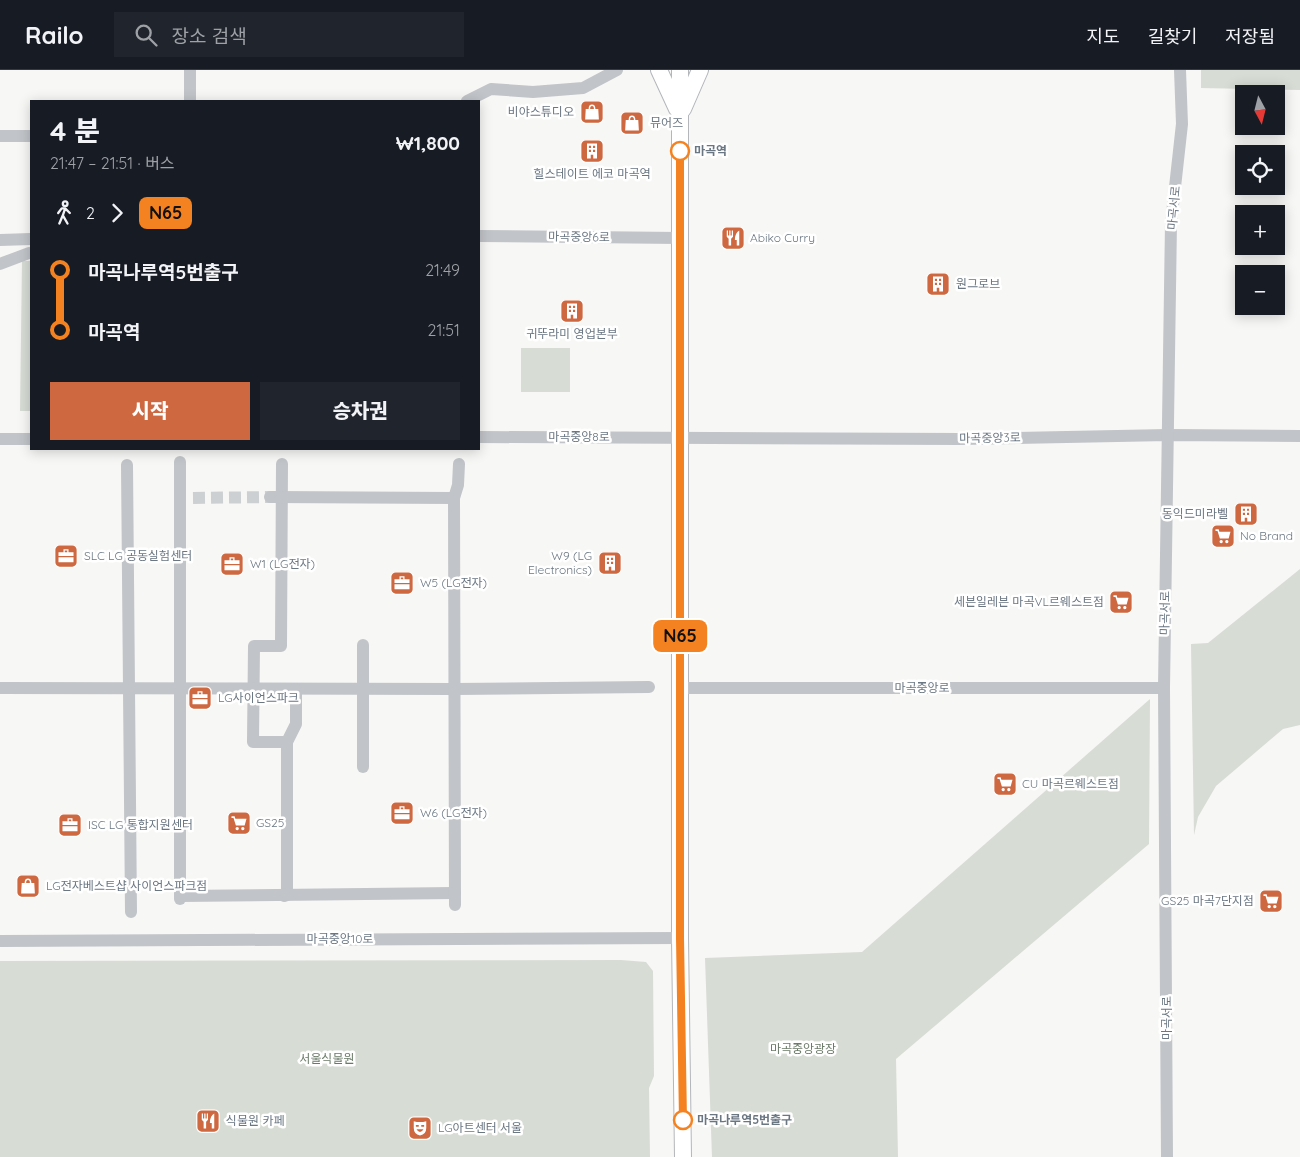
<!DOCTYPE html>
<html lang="ko">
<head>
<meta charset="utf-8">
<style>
  body { margin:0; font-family:Quicksand,"Noto Sans KR",sans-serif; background:#20242c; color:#f1f3f6; height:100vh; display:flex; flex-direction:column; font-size:19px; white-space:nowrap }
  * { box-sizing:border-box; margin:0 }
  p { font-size:16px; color:#9ea1a6 }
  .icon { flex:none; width:28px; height:28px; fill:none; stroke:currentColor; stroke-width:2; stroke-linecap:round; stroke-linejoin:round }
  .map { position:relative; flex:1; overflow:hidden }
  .side { position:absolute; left:30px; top:30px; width:450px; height:350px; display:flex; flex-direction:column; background:#171b24; border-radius:0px; box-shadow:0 2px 12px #0003 }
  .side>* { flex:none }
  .badge { padding:0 10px; border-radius:8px; font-size:18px; line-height:32px }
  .needle { width:32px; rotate:173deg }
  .tools { position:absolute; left:1235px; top:15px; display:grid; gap:10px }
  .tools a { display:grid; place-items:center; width:50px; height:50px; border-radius:0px; background:#171b24; box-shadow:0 2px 12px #0003; font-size:25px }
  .map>.badge { position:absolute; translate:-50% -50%; box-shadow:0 0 0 2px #fff }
  .legs { display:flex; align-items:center; gap:8px; height:55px; padding:0 20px; font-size:16px }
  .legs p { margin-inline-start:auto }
  .overview { display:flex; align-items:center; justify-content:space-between; height:85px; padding:0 20px }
  h1 { font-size:28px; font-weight:800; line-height:38px }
  .action { display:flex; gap:10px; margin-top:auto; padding:10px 20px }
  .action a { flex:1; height:58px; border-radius:0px; background:#cd6840; color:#fff; font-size:20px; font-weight:800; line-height:58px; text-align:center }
  .action a+a { background:#20242c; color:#f1f3f6 }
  ul { padding:0 20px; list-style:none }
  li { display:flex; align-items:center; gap:18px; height:60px; font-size:19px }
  li i { display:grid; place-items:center; width:8px; height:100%; margin:0 6px; background:currentColor }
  li i::after { content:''; width:12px; height:12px; margin:-6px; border:4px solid; border-radius:50%; background:#171b24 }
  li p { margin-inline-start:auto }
  li:first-child i { background:linear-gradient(#0000 50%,currentColor 0) }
  li:last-child i { background:linear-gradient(currentColor 50%,#0000 0) }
  header { display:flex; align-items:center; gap:30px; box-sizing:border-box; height:70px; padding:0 25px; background:#171b24; border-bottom:1px solid #363941 }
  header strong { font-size:24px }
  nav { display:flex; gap:28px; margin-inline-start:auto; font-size:18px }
  .search { width:350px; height:45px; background:#20242c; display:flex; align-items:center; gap:12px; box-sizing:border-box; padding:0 18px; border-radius:0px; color:#9ea1a6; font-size:19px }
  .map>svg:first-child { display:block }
  .green { fill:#d7dcd5 }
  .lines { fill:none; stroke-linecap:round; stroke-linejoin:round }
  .minor-tunnel { stroke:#cdd0d2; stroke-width:12; stroke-dasharray:12 6; stroke-linecap:butt }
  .major-casing { stroke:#b3b6ba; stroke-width:18 }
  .minor { stroke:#c1c4c8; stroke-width:12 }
  .major { stroke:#fff; stroke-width:16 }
  .line-1-casing { stroke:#fff; stroke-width:11 }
  .line-1 { stroke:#f58220; stroke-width:8 }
  .stop-1-dot { fill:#fff; stroke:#f58220; stroke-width:2.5 }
  .labels { text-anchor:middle; stroke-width:5; stroke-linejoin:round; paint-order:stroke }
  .poi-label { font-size:12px; fill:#6a7682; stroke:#fff; text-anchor:start }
  .stop-label { font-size:12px; font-weight:bold; fill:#6a7682; stroke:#fff; text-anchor:start }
  .street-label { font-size:12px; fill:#6a7682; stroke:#fff }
  .park-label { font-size:12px; fill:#6b7a68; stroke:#fff }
</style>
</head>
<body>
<header>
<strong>Railo</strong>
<div class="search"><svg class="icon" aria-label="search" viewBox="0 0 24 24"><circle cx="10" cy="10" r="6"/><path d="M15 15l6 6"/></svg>장소 검색</div>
<nav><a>지도</a><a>길찾기</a><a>저장됨</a></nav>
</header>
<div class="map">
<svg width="1300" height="1087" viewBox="0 0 1300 1087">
  <rect width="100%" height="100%" fill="#f7f7f5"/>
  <g class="green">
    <polygon points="1201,0 1300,0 1300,20 1201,18"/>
    <polygon points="22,191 31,191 31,341 20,341"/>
    <rect x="521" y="278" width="49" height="44"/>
    <polygon points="1300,499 1300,655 1283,659 1216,716 1198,747 1194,765 1191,574 1208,573"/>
    <polygon points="1150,629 1149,774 896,989 898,1087 712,1087 705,888 862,882"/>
    <polygon points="621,890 646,892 653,901 654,1006 649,1018 650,1087 0,1087 0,891"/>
  </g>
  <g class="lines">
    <polyline class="minor-tunnel" points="193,428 270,427"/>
    <g class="major-casing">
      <g id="major">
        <polyline points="659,0 677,39"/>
        <polyline points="680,0 680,868 683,1087"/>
        <polyline points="683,39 700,0"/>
      </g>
    </g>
    <g class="minor">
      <polyline points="190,31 190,0"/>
      <polyline points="467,31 491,19 533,22 583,18 617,0"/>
      <polyline points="0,66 31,66"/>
      <polyline points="479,166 680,168"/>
      <polyline points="0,170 31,169"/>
      <polyline points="0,194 29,183"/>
      <polyline points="479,367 961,369 1168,365 1300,366"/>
      <polyline points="0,369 31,369"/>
      <polyline points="282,394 281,576 254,576 253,672 287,672 287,825 284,826"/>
      <polyline points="127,395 131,842"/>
      <polyline points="270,427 454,428"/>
      <polyline points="0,618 455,619 649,617"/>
      <polyline points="680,618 1164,618"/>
      <polyline points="287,672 296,654 296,619"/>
      <polyline points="363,697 363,575"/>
      <polyline points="180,826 455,823"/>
      <polyline points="180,829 180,392"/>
      <polyline points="455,835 454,428 458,415 459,394"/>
      <polyline points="0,871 680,868"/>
      <polyline points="1167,1087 1164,618 1171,153 1182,54 1180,0"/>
    </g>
    <use href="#major" class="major"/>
  </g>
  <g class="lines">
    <g class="line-1-casing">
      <polyline id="line-1" points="680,81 680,868 683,1050"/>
    </g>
    <use href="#line-1" class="line-1"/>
  </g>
  <defs>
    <g id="shop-square" transform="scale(1.25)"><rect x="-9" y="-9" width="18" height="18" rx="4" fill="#cd6840" stroke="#fff"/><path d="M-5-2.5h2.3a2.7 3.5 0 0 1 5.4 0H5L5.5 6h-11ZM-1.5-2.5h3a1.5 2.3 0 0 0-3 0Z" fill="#fff"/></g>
    <g id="building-square" transform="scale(1.25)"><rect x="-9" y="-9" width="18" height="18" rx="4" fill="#cd6840" stroke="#fff"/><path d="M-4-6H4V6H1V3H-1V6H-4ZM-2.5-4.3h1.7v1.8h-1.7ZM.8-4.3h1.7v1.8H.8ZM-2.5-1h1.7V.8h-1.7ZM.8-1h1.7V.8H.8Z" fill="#fff"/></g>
    <g id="restaurant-square" transform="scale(1.25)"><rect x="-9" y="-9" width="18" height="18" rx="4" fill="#cd6840" stroke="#fff"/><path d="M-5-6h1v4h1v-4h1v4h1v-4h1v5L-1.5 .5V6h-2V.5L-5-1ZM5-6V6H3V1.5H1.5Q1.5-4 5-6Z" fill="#fff"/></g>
    <g id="supermarket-square" transform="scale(1.25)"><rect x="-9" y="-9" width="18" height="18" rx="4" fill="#cd6840" stroke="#fff"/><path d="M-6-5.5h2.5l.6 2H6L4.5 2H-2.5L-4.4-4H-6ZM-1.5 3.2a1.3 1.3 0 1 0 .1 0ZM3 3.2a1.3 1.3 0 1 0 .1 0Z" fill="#fff"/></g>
    <g id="office-square" transform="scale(1.25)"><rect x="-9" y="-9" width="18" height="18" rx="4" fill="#cd6840" stroke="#fff"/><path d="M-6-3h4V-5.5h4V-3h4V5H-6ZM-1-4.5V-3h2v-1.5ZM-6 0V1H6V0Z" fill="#fff"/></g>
    <g id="theatre-square" transform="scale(1.25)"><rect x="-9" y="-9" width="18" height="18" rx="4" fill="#cd6840" stroke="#fff"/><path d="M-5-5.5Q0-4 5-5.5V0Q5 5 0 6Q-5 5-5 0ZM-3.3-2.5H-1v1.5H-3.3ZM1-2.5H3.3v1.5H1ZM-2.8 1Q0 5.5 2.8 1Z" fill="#fff"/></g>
  </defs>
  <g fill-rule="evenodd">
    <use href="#shop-square" x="592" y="42"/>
    <use href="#shop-square" x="632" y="53"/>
    <use href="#building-square" x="592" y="81"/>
    <use href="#restaurant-square" x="733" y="168"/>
    <use href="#building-square" x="938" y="214"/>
    <use href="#building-square" x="572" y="241"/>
    <use href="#building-square" x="1246" y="444"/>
    <use href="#supermarket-square" x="1223" y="466"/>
    <use href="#office-square" x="66" y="486"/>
    <use href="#building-square" x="610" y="493"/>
    <use href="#office-square" x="232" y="494"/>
    <use href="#office-square" x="402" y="513"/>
    <use href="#supermarket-square" x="1121" y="532"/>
    <use href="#office-square" x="200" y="628"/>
    <use href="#supermarket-square" x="1005" y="714"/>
    <use href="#office-square" x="402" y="743"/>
    <use href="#supermarket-square" x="239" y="753"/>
    <use href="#office-square" x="70" y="755"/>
    <use href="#shop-square" x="28" y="816"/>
    <use href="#supermarket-square" x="1271" y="831"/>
    <use href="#restaurant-square" x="208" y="1051"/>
    <use href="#theatre-square" x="420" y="1058"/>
  </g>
  <g class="stop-1-dot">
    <circle cx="680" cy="81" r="9"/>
    <circle cx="683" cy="1050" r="9"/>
  </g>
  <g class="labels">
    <g class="poi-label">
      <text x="574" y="46" text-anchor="end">비야스튜디오</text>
      <text x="650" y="57">뮤어즈</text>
      <text x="592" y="108" text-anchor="middle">힐스테이트 에코 마곡역</text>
      <text x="750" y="172">Abiko Curry</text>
      <text x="956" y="218">원그로브</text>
      <text x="572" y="268" text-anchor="middle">귀뚜라미 영업본부</text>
      <text x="1228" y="448" text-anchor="end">동익드미라벨</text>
      <text x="1240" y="470">No Brand</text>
      <text x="84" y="490">SLC LG 공동실험센터</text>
      <text x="592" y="490" text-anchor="end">W9 (LG<tspan x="592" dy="14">Electronics)</tspan></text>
      <text x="250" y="498">W1 (LG전자)</text>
      <text x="420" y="517">W5 (LG전자)</text>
      <text x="1104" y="536" text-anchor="end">세븐일레븐 마곡VL르웨스트점</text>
      <text x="218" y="632">LG사이언스파크</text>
      <text x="1022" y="718">CU 마곡르웨스트점</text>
      <text x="420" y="747">W6 (LG전자)</text>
      <text x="256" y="757">GS25</text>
      <text x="88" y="759">ISC LG 통합지원센터</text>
      <text x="46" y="820">LG전자베스트샵 사이언스파크점</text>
      <text x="1254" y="835" text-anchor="end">GS25 마곡7단지점</text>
      <text x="226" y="1055">식물원 카페</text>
      <text x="438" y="1062">LG아트센터 서울</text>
    </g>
    <g class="stop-label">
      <text x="694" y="85">마곡역</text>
      <text x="697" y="1054">마곡나루역5번출구</text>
    </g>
    <g class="street-label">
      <text transform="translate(1174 138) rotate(-85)" y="4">마곡서로</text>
      <text transform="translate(579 167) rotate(1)" y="4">마곡중앙6로</text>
      <text x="579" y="371">마곡중앙8로</text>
      <text transform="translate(990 368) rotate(-1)" y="4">마곡중앙3로</text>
      <text transform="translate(1165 543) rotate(-89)" y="4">마곡서로</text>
      <text x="922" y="622">마곡중앙로</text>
      <text x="340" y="873">마곡중앙10로</text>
      <text transform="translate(1167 948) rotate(-90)" y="4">마곡서로</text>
    </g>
    <g class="park-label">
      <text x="803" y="983">마곡중앙광장</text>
      <text x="327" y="993">서울식물원</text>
    </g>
  </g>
</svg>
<div class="tools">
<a><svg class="needle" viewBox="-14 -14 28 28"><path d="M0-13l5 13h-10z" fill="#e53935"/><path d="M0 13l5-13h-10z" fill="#9ea1a6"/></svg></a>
<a><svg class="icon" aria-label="locate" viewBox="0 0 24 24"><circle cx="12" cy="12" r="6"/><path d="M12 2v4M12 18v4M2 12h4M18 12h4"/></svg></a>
<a>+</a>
<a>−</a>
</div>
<b class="badge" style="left:680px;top:566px;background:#f58220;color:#111">N65</b>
<section class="side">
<div class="overview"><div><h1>4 분</h1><p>21:47 – 21:51 · 버스</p></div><b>₩1,800</b></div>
<div class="legs"><svg class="icon" aria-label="walk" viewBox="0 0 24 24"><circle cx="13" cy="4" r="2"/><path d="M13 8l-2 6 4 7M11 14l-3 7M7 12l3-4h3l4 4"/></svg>2<svg class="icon" aria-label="forward" viewBox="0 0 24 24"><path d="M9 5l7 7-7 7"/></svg><b class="badge" style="background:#f58220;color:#111">N65</b></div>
<ul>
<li><i style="color:#f58220"></i><b>마곡나루역5번출구</b><p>21:49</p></li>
<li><i style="color:#f58220"></i><b>마곡역</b><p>21:51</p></li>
</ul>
<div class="action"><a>시작</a><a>승차권</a></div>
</section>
</div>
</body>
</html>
